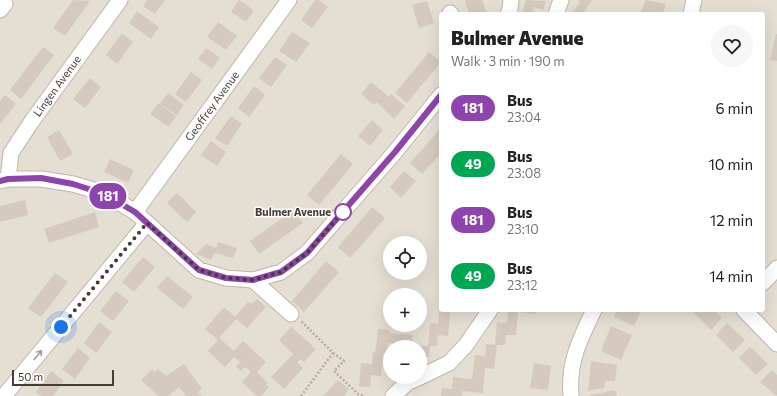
<!DOCTYPE html>
<html lang="en">
<head>
<meta charset="utf-8">
<style>
  body { margin:0; font-family:Commissioner,sans-serif; background:#f6f6f6; color:#222; height:100vh; display:flex; flex-direction:column; font-size:15px; white-space:nowrap }
  * { box-sizing:border-box; margin:0 }
  p { font-size:13px; color:#767676 }
  .icon { flex:none; width:22px; height:22px; fill:none; stroke:currentColor; stroke-width:2; stroke-linecap:round; stroke-linejoin:round }
  .map { position:relative; flex:1; overflow:hidden }
  .drawer { position:absolute; left:439px; top:12px; width:326px; height:300px; display:flex; flex-direction:column; background:#fff; border-radius:4px; box-shadow:0 4px 16px #0002 }
  .drawer>* { flex:none }
  .badge { padding:0 8px; border-radius:13px; font-size:14px; line-height:26px }
  .tools { position:absolute; left:383px; top:236px; display:grid; gap:8px }
  .tools a { display:grid; place-items:center; width:44px; height:44px; border-radius:50%; background:#fff; box-shadow:0 4px 16px #0002; font-size:20px }
  .scale { position:absolute; left:12px; bottom:10px; width:102px; box-sizing:border-box; padding-left:4px; border:2px solid #443c35; border-top:0; font-size:11px; line-height:14px; white-space:nowrap; color:#443c35; -webkit-text-stroke:3px #fff; paint-order:stroke }
  .you { position:absolute; width:20px; height:20px; margin:-10px; border:3px solid #fff; border-radius:50%; background:#1a73e8; box-shadow:0 0 0 6px #1a73e833 }
  .map>.badge { position:absolute; translate:-50% -50%; box-shadow:0 0 0 2px #fff }
  .round { display:grid; place-items:center; flex:none; width:42px; height:42px; border-radius:21px; background:#f6f6f6 }
  .overview { display:flex; align-items:center; justify-content:space-between; height:68px; padding:0 12px }
  h1 { font-size:19px; font-weight:800; line-height:30px }
  ul { padding:0; list-style:none }
  li { display:flex; align-items:center; gap:12px; height:56px; padding:0 12px }
  li div { flex:1 }
  li b { display:block; font-size:15px }
  li em { font-style:normal }
  li .badge { min-width:44px; font-weight:700; text-align:center }
  .map>svg:first-child { display:block }
  .residential { fill:#e5ded3; fill-rule:evenodd }
  .building { fill:#d6cabe }
  .lines { fill:none; stroke-linecap:round; stroke-linejoin:round }
  .minor-casing { stroke:#c0b6ab; stroke-width:17 }
  .path { stroke:#bead9a; stroke-width:2.5; stroke-dasharray:2 2; stroke-linecap:butt }
  .minor { stroke:#fff; stroke-width:15 }
  .oneway { stroke:#a29e9a }
  .line-casing { stroke:#fff; stroke-width:9 }
  .line { stroke:#8e44ad; stroke-width:6 }
  .walk { stroke:#443c35; stroke-width:4; stroke-dasharray:0 7.2 }
  .stop-dot { fill:#fff; stroke:#8e44ad; stroke-width:2 }
  .labels { text-anchor:middle; stroke-width:3; stroke-linejoin:round; paint-order:stroke }
  .street-label { font-size:11px; fill:#443c35; stroke:#fff }
  .stop-label { font-size:11px; font-weight:bold; fill:#443c35; stroke:#fff; text-anchor:end }
</style>
</head>
<body>
<div class="map">
<svg width="777" height="396" viewBox="0 0 777 396">
  <rect width="100%" height="100%" fill="#f2ece5"/>
  <path class="residential" d="M0,0H777V396H0ZM441,14H763V310H441ZM390,243H420V273H390ZM390,295H420V325H390ZM390,347H420V377H390Z"/>
  <g class="building">
    <polygon points="73,0 90,1 65,36 53,28"/>
    <polygon points="147,0 165,0 155,14 143,6"/>
    <polygon points="239,0 254,10 246,22 231,12"/>
    <polygon points="315,0 319,0 328,7 312,28 301,20"/>
    <polygon points="465,0 482,0 487,14 469,14"/>
    <polygon points="526,0 546,1 543,10 534,7 532,14 522,14"/>
    <polygon points="577,0 592,0 583,14 569,14 571,12 572,13 580,2"/>
    <polygon points="646,0 666,4 663,14 640,14"/>
    <polygon points="427,1 434,23 419,28 412,5"/>
    <polygon points="137,11 159,27 151,39 129,23"/>
    <polygon points="218,22 237,36 226,50 207,37"/>
    <polygon points="292,32 310,43 296,62 279,51"/>
    <polygon points="122,33 133,42 117,64 106,55"/>
    <polygon points="776,34 777,34 777,61 770,60"/>
    <polygon points="43,47 54,55 21,99 10,90"/>
    <polygon points="206,48 220,58 212,69 198,59"/>
    <polygon points="429,52 441,62 407,103 395,93"/>
    <polygon points="275,57 287,65 271,87 259,78"/>
    <polygon points="191,72 202,80 186,102 175,94"/>
    <polygon points="90,78 101,87 85,108 73,99"/>
    <polygon points="371,82 389,97 391,94 405,106 394,119 377,102 374,105 361,94"/>
    <polygon points="254,86 265,95 249,117 238,108"/>
    <polygon points="168,93 184,105 177,115 160,104"/>
    <polygon points="5,95 16,104 0,124 0,101"/>
    <polygon points="158,103 176,116 169,127 150,114"/>
    <polygon points="231,116 242,124 227,146 215,138"/>
    <polygon points="372,120 383,130 370,146 358,136"/>
    <polygon points="441,128 441,153 422,174 410,163"/>
    <polygon points="59,130 73,154 60,161 47,137"/>
    <polygon points="211,141 226,152 217,166 201,155"/>
    <polygon points="341,154 353,164 319,205 307,195"/>
    <polygon points="110,159 134,170 128,183 104,172"/>
    <polygon points="404,171 416,181 401,198 390,187"/>
    <polygon points="177,193 196,212 187,222 167,203"/>
    <polygon points="25,200 28,215 0,222 0,206"/>
    <polygon points="372,207 385,218 350,258 338,247"/>
    <polygon points="294,210 303,223 259,254 250,241"/>
    <polygon points="95,212 99,227 49,243 44,229"/>
    <polygon points="218,242 237,248 233,258 215,253 211,260 196,254 206,244 216,248"/>
    <polygon points="143,257 155,267 134,292 122,282"/>
    <polygon points="326,261 339,272 304,312 292,301"/>
    <polygon points="55,273 68,282 41,317 28,308"/>
    <polygon points="167,276 193,297 183,309 157,288"/>
    <polygon points="116,291 129,301 113,321 100,311"/>
    <polygon points="257,299 266,307 247,328 236,319 219,338 234,351 243,341 266,362 257,372 268,383 266,384 269,387 261,396 257,396 242,382 251,372 245,367 241,371 236,367 240,362 234,357 225,367 208,351 218,340 205,329 224,307 235,317 248,302 251,304"/>
    <polygon points="508,310 536,310 536,314 518,312 516,335 506,335 505,345 497,345 494,369 485,368 483,393 462,391 462,396 441,396 442,388 452,389 453,377 472,379 475,355 485,356 486,344 495,345 497,322 507,323"/>
    <polygon points="617,310 641,310 634,326 614,317"/>
    <polygon points="696,310 714,310 722,318 711,330 694,313"/>
    <polygon points="439,311 450,312 448,336 438,335 437,346 430,346 429,357 420,357 420,347 404,347 404,345 388,343 387,353 383,353 381,376 371,375 370,387 359,386 361,363 372,364 373,352 375,353 378,329 390,330 390,333 413,335 412,345 428,346 430,323 438,324"/>
    <polygon points="99,322 112,332 96,353 84,343"/>
    <polygon points="727,323 745,340 733,352 716,335"/>
    <polygon points="611,326 632,335 621,360 601,351"/>
    <polygon points="291,327 316,349 304,362 300,359 297,362 303,368 284,389 271,377 293,354 279,340"/>
    <polygon points="750,347 768,364 756,375 739,358"/>
    <polygon points="78,348 90,358 75,379 62,369"/>
    <polygon points="591,361 617,365 615,381 605,381 604,388 588,391"/>
    <polygon points="534,363 551,366 548,390 530,388"/>
    <polygon points="184,364 202,389 198,392 202,396 186,396 179,387 168,396 159,396 141,380 152,369 155,372 158,369 166,376"/>
    <polygon points="772,370 777,375 777,396 760,382"/>
    <polygon points="51,371 64,381 53,396 41,396 36,392"/>
    <polygon points="338,380 349,389 344,396 323,396"/>
    <polygon points="615,390 617,396 590,396 590,395"/>
  </g>
  <g class="lines">
    <g class="minor-casing">
      <g id="minor">
        <polyline points="0,1 5,4 0,10"/>
        <polyline points="450,13 451,14"/>
        <polyline points="508,14 510,9 511,0"/>
        <polyline points="556,14 561,0"/>
        <polyline points="691,14 694,0"/>
        <polyline points="8,179 11,153 32,121 120,0"/>
        <polyline points="0,181 8,179 41,179 73,184 104,193 135,212 199,270 226,278 253,280 281,272 307,253 395,152 441,95"/>
        <polyline points="135,212 289,0"/>
        <polyline points="253,280 291,314"/>
        <polyline points="763,283 777,268"/>
        <polyline points="744,310 777,344"/>
        <polyline points="420,377 449,363 466,345 490,310"/>
        <polyline points="4,396 147,223"/>
        <polyline points="393,396 407,383 420,377"/>
        <path d="M571,396C568,362 580,339 594,310"/>
      </g>
    </g>
    <g class="path">
      <polyline points="333,353 344,361 334,371 358,394 364,396"/>
      <polyline points="301,396 333,353 301,321"/>
    </g>
    <use href="#minor" class="minor"/>
  </g>
  <defs><path id="oneway-shaft" d="M-6 0H5M1.5-3L5.5 0L1.5 3" fill="none" stroke-width="1.6" stroke-linecap="round" stroke-linejoin="round"/></defs>
  <use class="oneway" href="#oneway-shaft" transform="translate(38 355) rotate(-50)"/>
  <g class="lines">
    <g class="line-casing">
      <polyline id="line" points="0,181 8,179 41,178 73,184 104,194 135,212 199,270 226,278 253,280 281,272 307,253 395,152 441,95"/>
    </g>
    <use href="#line" class="line"/>
    <polyline class="walk" points="61,327 147,223 199,270 226,278 253,280 281,272 307,253 346,208 343,212"/>
  </g>
  <circle class="stop-dot" cx="343" cy="212" r="8"/>
  <g class="labels">
    <g class="street-label">
      <text transform="translate(57 86) rotate(-54)" y="4">Lingen Avenue</text>
      <text transform="translate(212 106) rotate(-54)" y="4">Geoffrey Avenue</text>
    </g>
    <g class="stop-label">
      <text x="331" y="216">Bulmer Avenue</text>
    </g>
  </g>
</svg>
<div class="tools">
<a><svg class="icon" aria-label="locate" viewBox="0 0 24 24"><circle cx="12" cy="12" r="6"/><path d="M12 2v4M12 18v4M2 12h4M18 12h4"/></svg></a>
<a>+</a>
<a>−</a>
</div>
<div class="scale">50 m</div>
<div class="you" style="left:61px;top:327px"></div>
<b class="badge" style="left:108px;top:196px;background:#8e44ad;color:#fff">181</b>
<section class="drawer">
<div class="overview"><div><h1>Bulmer Avenue</h1><p>Walk · 3 min · 190 m</p></div><a class="round"><svg class="icon" aria-label="heart" viewBox="0 0 24 24"><path d="M12 20l-8-8c-3-5 5-10 8-4 3-6 11-1 8 4z"/></svg></a></div>
<ul>
<li><span class="badge" style="background:#8e44ad;color:#fff">181</span><div><b>Bus</b><p>23:04</p></div><em>6 min</em></li>
<li><span class="badge" style="background:#00a651;color:#fff">49</span><div><b>Bus</b><p>23:08</p></div><em>10 min</em></li>
<li><span class="badge" style="background:#8e44ad;color:#fff">181</span><div><b>Bus</b><p>23:10</p></div><em>12 min</em></li>
<li><span class="badge" style="background:#00a651;color:#fff">49</span><div><b>Bus</b><p>23:12</p></div><em>14 min</em></li>
</ul>
</section>
</div>
</body>
</html>
